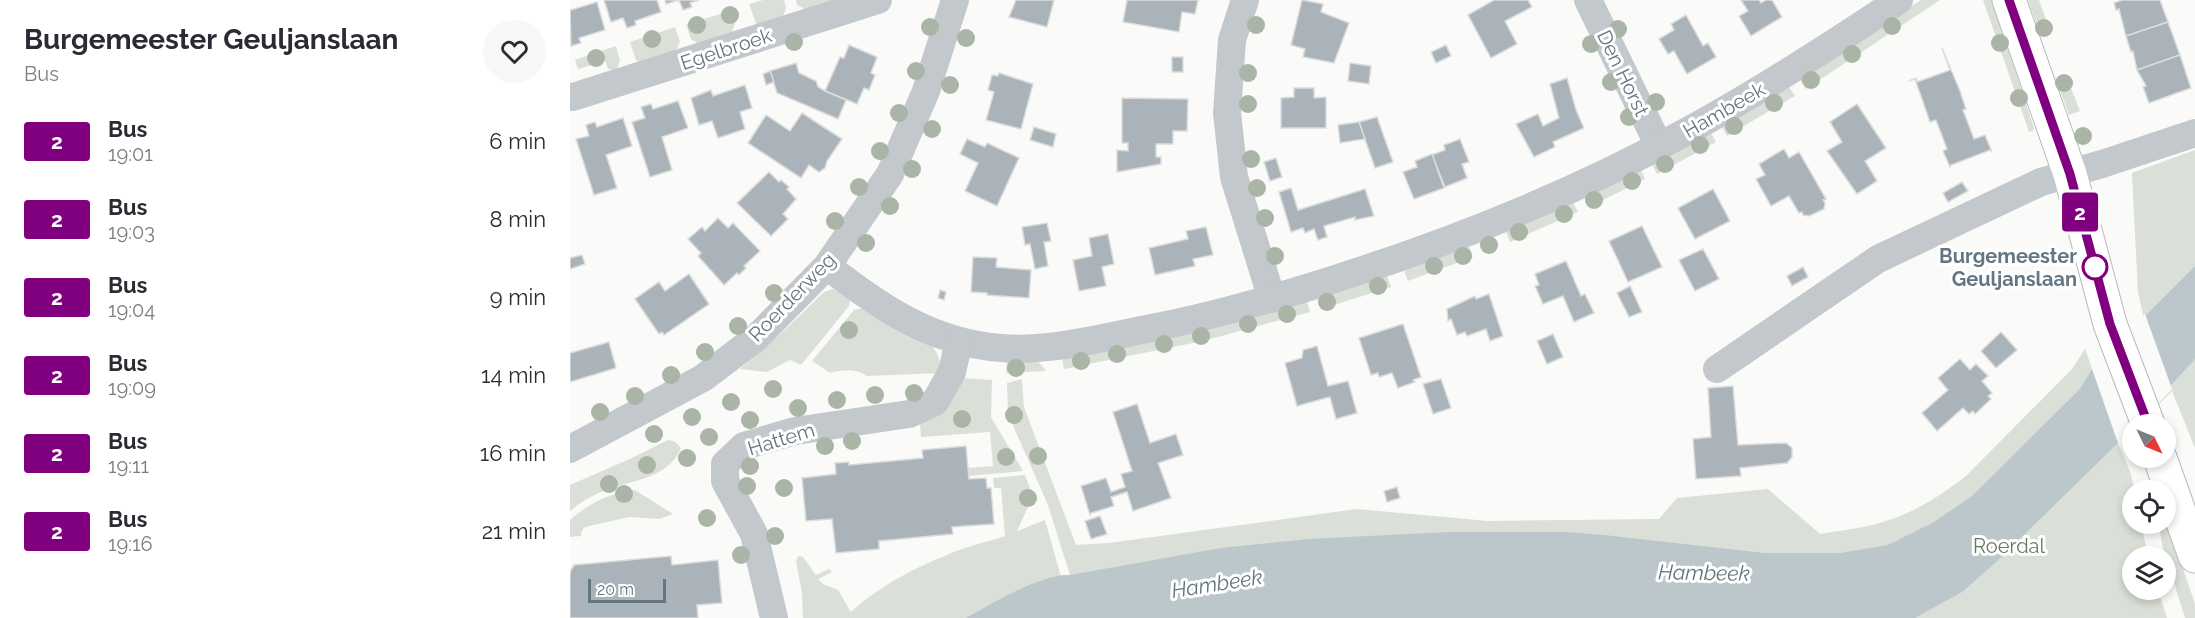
<!DOCTYPE html>
<html lang="en">
<head>
<meta charset="utf-8">
<style>
  body { margin:0; font-family:Raleway,sans-serif; background:#f7f7f7; color:#2b2b33; height:100vh; display:flex; flex-direction:column; font-size:22px; white-space:nowrap }
  * { box-sizing:border-box; margin:0 }
  p { font-size:20px; color:#7c7c81 }
  .icon { flex:none; width:33px; height:33px; fill:none; stroke:currentColor; stroke-width:2; stroke-linecap:round; stroke-linejoin:round }
  .map { position:relative; flex:1; overflow:hidden }
  .sheet { display:flex; flex-direction:column; background:#fff; width:570px }
  .sheet>* { flex:none }
  .badge { padding:0 12px; border-radius:4px; font-size:21px; line-height:39px }
  .needle { width:39px; rotate:133deg }
  .controls { position:absolute; left:1552px; top:414px; display:grid; gap:12px }
  .controls a { display:grid; place-items:center; width:54px; height:54px; border-radius:50%; background:#fff; box-shadow:0 3px 9px #0003; font-size:30px }
  .scale { position:absolute; left:18px; bottom:15px; width:78px; box-sizing:border-box; padding-left:6px; border:3px solid #657683; border-top:0; font-size:16px; line-height:21px; white-space:nowrap; color:#657683; -webkit-text-stroke:4px #fff; paint-order:stroke }
  .map>.badge { position:absolute; translate:-50% -50%; box-shadow:0 0 0 3px #fff }
  .round { display:grid; place-items:center; flex:none; width:63px; height:63px; border-radius:32px; background:#f7f7f7 }
  .summary { display:flex; align-items:center; justify-content:space-between; height:102px; padding:0 24px }
  h1 { font-size:28px; font-weight:700; line-height:45px }
  ul { padding:0; list-style:none }
  li { display:flex; align-items:center; gap:18px; height:78px; padding:0 24px }
  li div { flex:1 }
  li b { display:block; font-size:22px }
  li em { font-style:normal }
  li .badge { min-width:66px; font-weight:700; text-align:center }
  main { display:flex; flex:1; min-height:0 }
  .map>svg:first-child { display:block }
  .green { fill:#dadfd7 }
  .water { fill:#bbc7cb }
  .pier { fill:#fafaf8 }
  .building { fill:#aab3b9; stroke:#dcdcda; stroke-width:1.5 }
  .lines { fill:none; stroke-linecap:round; stroke-linejoin:round }
  .major-casing { stroke:#b5babe; stroke-width:35 }
  .minor { stroke:#c3c8cc; stroke-width:28 }
  .major { stroke:#fff; stroke-width:33 }
  .tree { fill:#aab4a7 }
  .line-casing { stroke:#fff; stroke-width:14 }
  .line { stroke:#800080; stroke-width:9 }
  .stop-dot { fill:#fff; stroke:#800080; stroke-width:3 }
  .labels { text-anchor:middle; stroke-width:6; stroke-linejoin:round; paint-order:stroke }
  .street-label { font-size:20px; fill:#657683; stroke:#fff }
  .stop-label { font-size:20px; font-weight:bold; fill:#657683; stroke:#fff; text-anchor:end }
  .park-label { font-size:20px; fill:#687a64; stroke:#fff }
  .water-label { font-size:21px; font-style:italic; fill:#60757c; stroke:#fff }
</style>
</head>
<body>
<main>
<section class="sheet">
<div class="summary"><div><h1>Burgemeester Geuljanslaan</h1><p>Bus</p></div><a class="round"><svg class="icon" aria-label="heart" viewBox="0 0 24 24"><path d="M12 20l-8-8c-3-5 5-10 8-4 3-6 11-1 8 4z"/></svg></a></div>
<ul>
<li><span class="badge" style="background:#800080;color:#fff">2</span><div><b>Bus</b><p>19:01</p></div><em>6 min</em></li>
<li><span class="badge" style="background:#800080;color:#fff">2</span><div><b>Bus</b><p>19:03</p></div><em>8 min</em></li>
<li><span class="badge" style="background:#800080;color:#fff">2</span><div><b>Bus</b><p>19:04</p></div><em>9 min</em></li>
<li><span class="badge" style="background:#800080;color:#fff">2</span><div><b>Bus</b><p>19:09</p></div><em>14 min</em></li>
<li><span class="badge" style="background:#800080;color:#fff">2</span><div><b>Bus</b><p>19:11</p></div><em>16 min</em></li>
<li><span class="badge" style="background:#800080;color:#fff">2</span><div><b>Bus</b><p>19:16</p></div><em>21 min</em></li>
</ul>
</section>
<div class="map">
<svg width="1625" height="618" viewBox="0 0 1625 618">
  <rect width="100%" height="100%" fill="#fafaf8"/>
  <g class="green">
    <polygon points="193,0 214,0 216,8 212,19 187,26 179,4"/>
    <polygon points="226,0 269,0 237,10 227,5"/>
    <polygon points="1351,0 1370,0 1236,89 1230,80"/>
    <polygon points="1413,0 1422,0 1464,128 1463,131 1459,132"/>
    <polygon points="1458,0 1469,0 1480,31 1470,34"/>
    <polygon points="161,11 165,24 161,34 130,45 121,39 116,24"/>
    <polygon points="105,27 110,42 105,52 71,63 66,60 60,42"/>
    <polygon points="46,46 50,61 46,71 38,69 35,61 8,69 5,60"/>
    <polygon points="1497,78 1510,111 1499,115 1487,82"/>
    <polygon points="1219,87 1225,96 1157,136 1152,127"/>
    <polygon points="1141,133 1146,142 1087,174 1082,164"/>
    <path d="M1625,150V448L1602,391L1549,445L1561,474L1564,490L1563,524H1571L1578,556H1563V590H1588L1597,618H233L232,593L226,561L228,556L233,557L246,575L259,569L262,572L248,579L253,584L268,590L281,612C314,582 354,563 395,548C408,543 422,541 435,536L431,488H424L423,478L455,475L463,496L447,531L475,520L491,577L500,575L478,505L438,414L437,383L452,379L454,407L506,545L539,543L787,509L918,521L1089,519L1107,498L1198,489L1250,534C1272,530 1297,528 1319,520C1347,511 1373,494 1396,476L1502,369L1515,349L1522,368L1574,318L1568,293L1562,173Z"/>
    <polygon points="1071,170 1075,179 1019,207 1014,197"/>
    <polygon points="1003,202 1008,212 940,242 936,232"/>
    <polygon points="899,247 903,257 838,281 834,271"/>
    <polygon points="817,276 821,287 751,309 748,298"/>
    <polygon points="263,289 274,291 281,297 279,306 231,365 220,360 197,372 170,369 216,329 254,292"/>
    <polygon points="737,302 740,312 633,341 494,369 492,358"/>
    <path d="M294,308L362,346C369,355 371,361 370,373L297,376C285,368 273,370 260,373L242,361L284,310Z"/>
    <polygon points="437,360 467,360 476,371 436,373"/>
    <polygon points="390,378 422,380 421,417 453,471 399,476 398,468 423,466 420,432 351,437 350,424"/>
    <path d="M98,440L104,441L111,448C99,478 63,480 36,490C22,495 11,502 0,511V485L62,458Z"/>
    <path d="M65,490L103,514L89,519L59,517L15,527L12,530L11,536L0,537V520C18,504 41,492 65,490Z"/>
    <polygon points="1596,518 1625,604 1625,618 1615,618 1592,544 1589,524 1596,524"/>
  </g>
  <path class="water" d="M1625,266V359L1548,443L1425,563L1392,592L1345,618H396C423,603 470,574 500,575L651,548L738,539L880,532H995L1034,535L1194,553H1270L1318,545L1364,522L1402,496L1510,389L1522,369Z"/>
  <polygon class="pier" points="1575,314 1602,389 1569,424 1563,424 1563,431 1549,446 1521,366"/>
  <g class="building">
    <polygon points="34,0 87,0 91,12 65,21 66,25 57,28 53,18 41,22"/>
    <polygon points="95,0 129,0 120,3 122,7 113,10 109,0 96,4"/>
    <polygon points="446,0 484,0 477,27 439,17"/>
    <polygon points="557,0 628,0 625,14 612,12 609,32 553,22"/>
    <polygon points="732,0 753,4 751,12 779,23 764,63 733,57 735,49 721,45"/>
    <polygon points="924,0 958,0 962,7 935,21 947,44 921,58 898,15"/>
    <polygon points="1171,0 1189,0 1191,3 1196,0 1202,0 1212,17 1181,36 1169,16 1178,11"/>
    <polygon points="1552,0 1590,0 1598,22 1556,36 1549,9 1546,10 1544,3"/>
    <polygon points="27,2 35,30 9,38 11,43 1,46 0,9 1,10"/>
    <polygon points="1116,15 1133,46 1138,43 1146,57 1117,74 1104,51 1098,54 1089,39 1104,30 1101,24"/>
    <polygon points="1598,22 1610,55 1567,70 1563,51 1561,52 1556,36"/>
    <polygon points="279,45 307,57 301,73 305,75 299,90 294,88 287,104 255,91 270,57 274,58"/>
    <polygon points="876,45 881,56 866,63 861,52"/>
    <polygon points="1372,48 1390,91 1396,109 1393,110 1404,139 1415,135 1422,152 1420,150 1381,165 1380,167 1373,151 1377,149 1366,120 1360,122 1345,79 1339,81 1346,78 1347,82 1380,70"/>
    <polygon points="1610,55 1621,88 1579,103 1573,87 1576,86 1567,70"/>
    <rect x="602" y="57" width="11" height="15"/>
    <polygon points="226,63 229,73 246,81 248,87 255,91 276,100 268,119 207,93 200,71"/>
    <polygon points="780,63 801,66 799,84 778,81"/>
    <polygon points="200,71 204,82 196,85 193,74"/>
    <polygon points="429,73 463,84 451,129 416,120 424,92 418,90 422,75 428,76"/>
    <polygon points="997,78 1006,110 1014,128 983,142 985,147 964,157 946,124 968,114 973,126 989,118 980,84"/>
    <polygon points="175,85 182,108 170,112 175,129 148,138 142,121 129,125 121,98 141,90 143,96"/>
    <polygon points="724,88 744,88 744,98 756,97 756,128 711,128 711,98 724,97"/>
    <polygon points="552,98 618,99 617,131 603,131 603,144 586,144 586,157 591,157 591,164 547,172 547,150 558,151 558,143 552,143"/>
    <polygon points="108,101 118,128 92,137 102,170 80,177 62,122 75,118 71,107 81,104 83,109"/>
    <polygon points="1287,104 1316,148 1295,161 1307,181 1287,194 1257,151 1272,142 1260,122"/>
    <polygon points="232,113 272,139 257,161 255,168 249,172 239,165 231,178 178,143 196,115 220,131"/>
    <polygon points="807,117 823,162 805,168 789,122"/>
    <polygon points="53,118 62,146 36,155 47,188 24,195 6,139 19,136 16,125 25,122 27,127"/>
    <polygon points="789,122 795,139 770,143 768,125"/>
    <polygon points="464,127 486,134 483,147 460,140"/>
    <polygon points="397,139 415,147 417,143 449,158 427,206 395,191 408,163 390,154"/>
    <polygon points="890,139 899,162 892,164 897,178 875,187 862,155 875,150 874,145"/>
    <polygon points="1214,149 1219,158 1229,152 1256,199 1253,200 1255,203 1254,209 1239,216 1233,215 1232,212 1229,213 1219,196 1201,206 1186,179 1195,175 1189,164"/>
    <polygon points="862,154 874,188 844,199 833,172 847,167 845,161"/>
    <polygon points="706,158 712,177 700,181 694,162"/>
    <polygon points="199,172 209,182 211,180 219,187 217,189 226,199 213,214 218,219 201,236 167,203"/>
    <polygon points="1392,182 1398,191 1378,202 1373,193"/>
    <polygon points="721,188 728,210 795,189 804,216 785,220 785,217 754,226 757,237 748,240 744,229 735,233 733,228 721,232 709,192"/>
    <polygon points="1143,189 1160,221 1125,239 1108,208"/>
    <polygon points="148,218 158,228 163,223 190,251 174,266 176,268 169,275 167,273 154,285 128,256 131,253 118,239 132,227 135,231"/>
    <polygon points="477,223 481,241 474,242 478,266 465,269 460,244 455,245 452,227"/>
    <polygon points="1072,226 1092,267 1058,282 1039,241"/>
    <polygon points="636,227 643,255 623,259 625,266 585,275 579,248 618,239 616,231"/>
    <polygon points="538,234 544,264 532,267 536,286 509,291 503,260 522,256 519,238"/>
    <polygon points="1133,249 1149,279 1125,291 1109,260"/>
    <polygon points="12,255 15,264 0,269 0,258"/>
    <polygon points="403,257 427,258 426,267 461,270 459,298 417,295 417,293 401,292"/>
    <polygon points="996,261 1011,296 1015,294 1024,313 1004,322 993,296 973,304 965,286 969,285 965,274"/>
    <polygon points="1233,267 1238,277 1222,286 1217,276"/>
    <polygon points="119,274 139,304 94,335 92,332 89,334 65,299 89,282 95,291"/>
    <polygon points="1060,286 1072,312 1059,317 1047,293"/>
    <polygon points="370,290 376,292 374,300 368,298"/>
    <polygon points="919,294 933,336 920,341 916,329 897,336 895,332 887,335 881,319 878,321 877,309 905,296 906,299"/>
    <polygon points="833,324 851,377 843,380 845,382 828,388 822,373 809,377 808,373 801,375 789,338"/>
    <polygon points="1431,332 1447,350 1426,368 1411,351"/>
    <polygon points="983,334 993,357 977,364 967,341"/>
    <polygon points="39,342 46,368 0,382 0,353"/>
    <polygon points="747,346 758,386 778,381 787,413 766,419 760,397 727,406 715,363 732,358 733,350"/>
    <polygon points="1390,359 1400,370 1406,364 1418,376 1412,381 1422,393 1418,396 1421,399 1405,414 1403,411 1399,414 1393,408 1367,431 1352,413 1378,390 1368,378"/>
    <polygon points="871,379 881,408 863,414 853,384"/>
    <polygon points="1163,386 1168,445 1216,443 1222,448 1222,457 1217,463 1170,468 1171,476 1126,479 1123,439 1141,437 1138,388"/>
    <polygon points="567,404 580,443 606,434 613,455 588,463 601,498 563,511 557,492 541,497 544,506 521,513 520,515 511,486 536,478 541,492 555,487 551,474 562,471 543,412"/>
    <polygon points="396,446 399,479 416,478 417,488 421,488 424,524 382,527 383,534 309,541 309,549 266,553 262,519 236,521 232,478 266,474 265,463 279,462 279,465 353,458 352,450"/>
    <polygon points="827,487 830,498 817,502 814,491"/>
    <polygon points="530,516 537,534 521,539 515,521"/>
    <polygon points="101,556 102,565 148,560 152,603 127,605 128,618 0,618 0,572 4,565"/>
  </g>
  <g class="lines">
    <g class="major-casing">
      <g id="major">
        <polyline points="1439,0 1500,174 1540,324 1578,424"/>
        <polyline points="1590,458 1625,556"/>
      </g>
    </g>
    <g class="minor">
      <polyline points="675,0 662,40 657,113 664,177 702,299"/>
      <polyline points="1018,0 1089,146"/>
      <polyline points="3,97 308,0"/>
      <path d="M257,266C310,307 360,342 430,348C480,352 532,338 581,328C645,316 706,298 768,278C891,239 1011,190 1125,127C1195,88 1262,45 1329,0"/>
      <polyline points="1147,369 1308,259 1471,182 1535,163 1625,133"/>
      <polyline points="0,449 133,378 186,338 257,266 320,174 356,91 385,0"/>
      <polyline points="204,618 184,534 155,481 155,464 174,446 225,431 339,414 365,402 382,372 389,341"/>
    </g>
    <use href="#major" class="major"/>
  </g>
  <g class="tree">
    <circle cx="160" cy="15" r="9"/>
    <circle cx="127" cy="25" r="9"/>
    <circle cx="686" cy="25" r="9"/>
    <circle cx="1322" cy="26" r="9"/>
    <circle cx="360" cy="27" r="9"/>
    <circle cx="1474" cy="28" r="9"/>
    <circle cx="1048" cy="29" r="9"/>
    <circle cx="396" cy="38" r="9"/>
    <circle cx="82" cy="39" r="9"/>
    <circle cx="224" cy="42" r="9"/>
    <circle cx="1430" cy="43" r="9"/>
    <circle cx="1021" cy="44" r="9"/>
    <circle cx="1282" cy="54" r="9"/>
    <circle cx="26" cy="58" r="9"/>
    <circle cx="346" cy="71" r="9"/>
    <circle cx="678" cy="73" r="9"/>
    <circle cx="1241" cy="80" r="9"/>
    <circle cx="1041" cy="82" r="9"/>
    <circle cx="1494" cy="83" r="9"/>
    <circle cx="380" cy="85" r="9"/>
    <circle cx="1449" cy="98" r="9"/>
    <circle cx="1086" cy="102" r="9"/>
    <circle cx="1204" cy="103" r="9"/>
    <circle cx="678" cy="104" r="9"/>
    <circle cx="329" cy="113" r="9"/>
    <circle cx="1059" cy="117" r="9"/>
    <circle cx="1164" cy="126" r="9"/>
    <circle cx="362" cy="129" r="9"/>
    <circle cx="1513" cy="136" r="9"/>
    <circle cx="1130" cy="145" r="9"/>
    <circle cx="310" cy="151" r="9"/>
    <circle cx="681" cy="159" r="9"/>
    <circle cx="1095" cy="164" r="9"/>
    <circle cx="342" cy="169" r="9"/>
    <circle cx="1062" cy="181" r="9"/>
    <circle cx="289" cy="187" r="9"/>
    <circle cx="687" cy="188" r="9"/>
    <circle cx="1024" cy="200" r="9"/>
    <circle cx="320" cy="206" r="9"/>
    <circle cx="994" cy="214" r="9"/>
    <circle cx="695" cy="218" r="9"/>
    <circle cx="265" cy="221" r="9"/>
    <circle cx="949" cy="232" r="9"/>
    <circle cx="296" cy="243" r="9"/>
    <circle cx="919" cy="245" r="9"/>
    <circle cx="705" cy="256" r="9"/>
    <circle cx="893" cy="256" r="9"/>
    <circle cx="864" cy="266" r="9"/>
    <circle cx="808" cy="286" r="9"/>
    <circle cx="204" cy="293" r="9"/>
    <circle cx="757" cy="302" r="9"/>
    <circle cx="717" cy="314" r="9"/>
    <circle cx="678" cy="324" r="9"/>
    <circle cx="168" cy="326" r="9"/>
    <circle cx="279" cy="330" r="9"/>
    <circle cx="631" cy="336" r="9"/>
    <circle cx="594" cy="344" r="9"/>
    <circle cx="135" cy="352" r="9"/>
    <circle cx="547" cy="354" r="9"/>
    <circle cx="511" cy="361" r="9"/>
    <circle cx="446" cy="368" r="9"/>
    <circle cx="101" cy="375" r="9"/>
    <circle cx="203" cy="389" r="9"/>
    <circle cx="344" cy="393" r="9"/>
    <circle cx="305" cy="395" r="9"/>
    <circle cx="65" cy="396" r="9"/>
    <circle cx="267" cy="400" r="9"/>
    <circle cx="161" cy="402" r="9"/>
    <circle cx="228" cy="408" r="9"/>
    <circle cx="30" cy="412" r="9"/>
    <circle cx="444" cy="415" r="9"/>
    <circle cx="122" cy="417" r="9"/>
    <circle cx="392" cy="419" r="9"/>
    <circle cx="180" cy="420" r="9"/>
    <circle cx="84" cy="434" r="9"/>
    <circle cx="139" cy="437" r="9"/>
    <circle cx="282" cy="441" r="9"/>
    <circle cx="255" cy="446" r="9"/>
    <circle cx="468" cy="456" r="9"/>
    <circle cx="436" cy="457" r="9"/>
    <circle cx="117" cy="458" r="9"/>
    <circle cx="77" cy="465" r="9"/>
    <circle cx="180" cy="466" r="9"/>
    <circle cx="39" cy="484" r="9"/>
    <circle cx="177" cy="486" r="9"/>
    <circle cx="214" cy="488" r="9"/>
    <circle cx="54" cy="494" r="9"/>
    <circle cx="458" cy="498" r="9"/>
    <circle cx="137" cy="518" r="9"/>
    <circle cx="205" cy="536" r="9"/>
    <circle cx="171" cy="555" r="9"/>
  </g>
  <g class="lines">
    <g class="line-casing">
      <polyline id="line" points="1439,0 1500,174 1540,324 1578,424"/>
    </g>
    <use href="#line" class="line"/>
  </g>
  <circle class="stop-dot" cx="1525" cy="267" r="12"/>
  <g class="labels">
    <g class="street-label">
      <text transform="translate(156 49) rotate(-18)" y="7">Egelbroek</text>
      <text transform="translate(1053 73) rotate(64)" y="7">Den Horst</text>
      <text transform="translate(1154 110) rotate(-30)" y="7">Hambeek</text>
      <text transform="translate(222 297) rotate(-46)" y="7">Roerderweg</text>
      <text transform="translate(211 439) rotate(-17)" y="7">Hattem</text>
    </g>
    <g class="stop-label">
      <text x="1507" y="263">Burgemeester<tspan x="1507" dy="23">Geuljanslaan</tspan></text>
    </g>
    <g class="park-label">
      <text x="1439" y="553">Roerdal</text>
    </g>
    <g class="water-label">
      <text transform="translate(1134 573) rotate(1)" y="7">Hambeek</text>
      <text transform="translate(647 584) rotate(-9)" y="7">Hambeek</text>
    </g>
  </g>
</svg>
<div class="controls">
<a><svg class="needle" viewBox="-14 -14 28 28"><path d="M0-13l5 13h-10z" fill="#e53935"/><path d="M0 13l5-13h-10z" fill="#7c7c81"/></svg></a>
<a><svg class="icon" aria-label="locate" viewBox="0 0 24 24"><circle cx="12" cy="12" r="6"/><path d="M12 2v4M12 18v4M2 12h4M18 12h4"/></svg></a>
<a><svg class="icon" aria-label="layers" viewBox="0 0 24 24"><path d="M12 4l9 5-9 5-9-5zM3 14l9 5 9-5"/></svg></a>
</div>
<div class="scale">20 m</div>
<b class="badge" style="left:1510px;top:212px;background:#800080;color:#fff">2</b>
</div>
</main>
</body>
</html>
